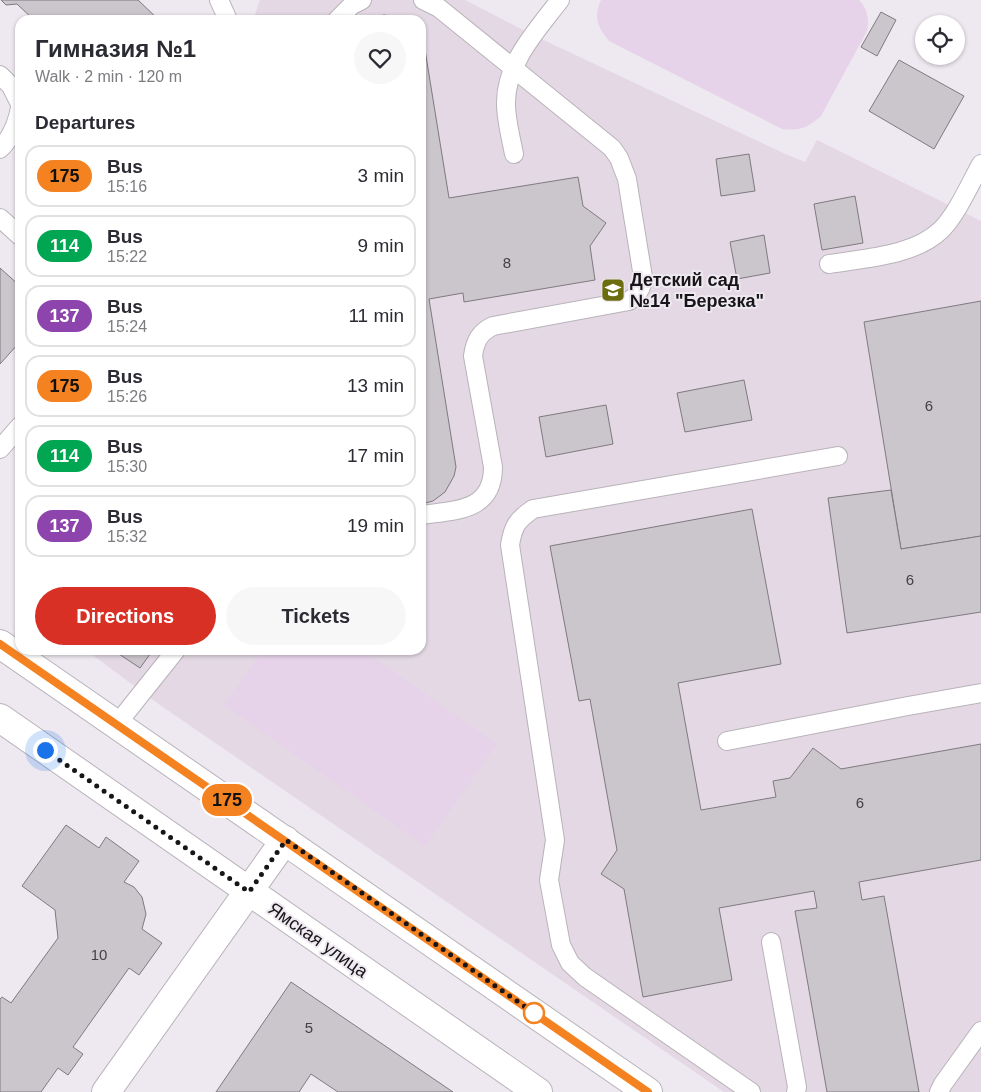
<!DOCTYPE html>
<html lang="en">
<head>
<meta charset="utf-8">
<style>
  body { margin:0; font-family:Helvetica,sans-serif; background:#f7f7f7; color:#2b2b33; height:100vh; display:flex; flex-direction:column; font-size:19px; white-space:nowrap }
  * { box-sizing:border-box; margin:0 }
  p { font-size:16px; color:#7c7c81 }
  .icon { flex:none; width:28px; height:28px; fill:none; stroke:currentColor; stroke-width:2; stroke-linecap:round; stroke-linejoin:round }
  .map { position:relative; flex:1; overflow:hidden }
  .panel { position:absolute; left:15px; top:15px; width:411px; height:640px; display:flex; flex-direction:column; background:#fff; border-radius:15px; box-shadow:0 1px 4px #0004 }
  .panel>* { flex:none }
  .badge { padding:0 10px; border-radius:16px; font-size:18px; line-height:32px }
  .buttons { position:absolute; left:915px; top:15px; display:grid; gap:10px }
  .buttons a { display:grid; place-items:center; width:50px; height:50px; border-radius:50%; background:#fff; box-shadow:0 1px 4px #0004; font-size:25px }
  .you { position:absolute; width:25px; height:25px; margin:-12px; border:4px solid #fff; border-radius:50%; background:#1a73e8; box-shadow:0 0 0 8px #1a73e833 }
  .map>.badge { position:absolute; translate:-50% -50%; box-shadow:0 0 0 2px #fff }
  h2 { padding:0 20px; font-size:19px; line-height:45px }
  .round { display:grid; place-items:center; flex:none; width:52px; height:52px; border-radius:26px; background:#f7f7f7 }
  .summary { display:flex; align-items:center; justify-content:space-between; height:85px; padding:0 20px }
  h1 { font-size:24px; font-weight:800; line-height:38px }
  .action { display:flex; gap:10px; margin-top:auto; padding:10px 20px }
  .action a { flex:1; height:58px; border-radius:30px; background:#d93025; color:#fff; font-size:20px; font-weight:800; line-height:58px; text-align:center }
  .action a+a { background:#f7f7f7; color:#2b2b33 }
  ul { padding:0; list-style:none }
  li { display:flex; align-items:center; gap:15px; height:62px; margin:0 10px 8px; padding:0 10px; border:2px solid #e1e1e2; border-radius:15px }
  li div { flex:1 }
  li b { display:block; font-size:19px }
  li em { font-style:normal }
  li .badge { min-width:55px; font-weight:700; text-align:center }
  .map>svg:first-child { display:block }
  .built { fill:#e3d8e4 }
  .green { fill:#e6d3e9 }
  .building { fill:#cbc5cc; stroke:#7f7a80 }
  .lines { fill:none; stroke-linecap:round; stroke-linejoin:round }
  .service-casing { stroke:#b9b3ba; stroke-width:20 }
  .minor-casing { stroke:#b9b3ba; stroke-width:30 }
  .service { stroke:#fff; stroke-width:18 }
  .minor { stroke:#fff; stroke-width:28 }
  .line-casing { stroke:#fff; stroke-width:11 }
  .line { stroke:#f58220; stroke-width:8 }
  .walk { stroke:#171517; stroke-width:5; stroke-dasharray:0 9 }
  .stop-dot { fill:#fff; stroke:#f58220; stroke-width:2.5 }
  .labels { text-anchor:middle; stroke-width:4; stroke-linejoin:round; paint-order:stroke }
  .number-label { font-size:15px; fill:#444144 }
  .poi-label { font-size:18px; font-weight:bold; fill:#171517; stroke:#eee8f0; text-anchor:start }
  .street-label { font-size:18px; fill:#171517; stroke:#eee8f0 }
</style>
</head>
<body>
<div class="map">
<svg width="981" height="1092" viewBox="0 0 981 1092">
  <rect width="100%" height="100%" fill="#eee8f0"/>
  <polygon class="built" points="260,0 465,0 533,35 783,153 805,162 817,140 981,221 981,1092 724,1092 160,705 86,650 421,650 421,20 253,20"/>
  <g class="green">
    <path d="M601,0H859C868,9 869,20 867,31L821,116C807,128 800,131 782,129L609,41C598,28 593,17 601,0Z"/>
    <polygon points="263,650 363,650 497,744 425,846 224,705"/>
  </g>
  <g class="building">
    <polygon points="1,0 138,0 159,20 34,20 17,4 6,5"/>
    <polygon points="881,12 896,20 877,56 861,47"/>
    <polygon points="384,15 390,16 403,20 366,20"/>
    <polygon points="421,38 425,50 449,198 578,177 583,206 606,223 590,246 595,280 464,302 463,293 429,299 456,467 454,476 445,492 433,501 421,504"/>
    <polygon points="899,60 964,96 934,149 869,111"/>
    <polygon points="749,154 755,191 721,196 716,159"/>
    <polygon points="855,196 863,243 822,250 814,204"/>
    <polygon points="764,235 770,273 737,279 730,242"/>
    <polygon points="0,268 20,286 20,330 18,333 18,344 0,364"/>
    <polygon points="981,301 981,536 901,549 864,322"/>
    <polygon points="744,380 752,420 685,432 677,393"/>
    <polygon points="606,405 613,444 546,457 539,417"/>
    <polygon points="891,490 901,549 981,536 981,612 847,633 828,498"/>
    <polygon points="752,509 781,664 678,683 701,810 776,797 773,781 790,778 813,748 841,769 981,744 981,860 859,882 862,900 884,896 919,1092 827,1092 795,911 817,908 814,891 719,908 732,980 643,997 624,889 601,874 617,850 590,699 579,701 550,546"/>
    <polygon points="113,650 153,650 140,668"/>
    <polygon points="66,825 99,848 106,837 139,861 124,882 134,887 142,897 146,914 142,929 162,943 139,975 129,968 73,1047 83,1054 68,1075 58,1068 41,1092 0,1092 0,999 2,997 11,1003 58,938 55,910 22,886"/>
    <polygon points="291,982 453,1092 338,1092 311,1074 299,1092 216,1092"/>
  </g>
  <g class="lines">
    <g class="service-casing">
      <g id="service">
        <polyline points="219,0 228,20"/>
        <polyline points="337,20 352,5 362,0"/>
        <polyline points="0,75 11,86 20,104"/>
        <path d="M0,149C12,137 17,124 20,108"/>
        <path d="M514,154C511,138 506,120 506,104C505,64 537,30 560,0"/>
        <polyline points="0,218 20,236"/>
        <path d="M829,264C865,258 914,256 941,230C957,214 970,184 981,164"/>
        <polyline points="0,449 20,426"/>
        <path d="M421,515C455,510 493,512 493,467L473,356C475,341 480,332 493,326L629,301C638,294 642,289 643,277L627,179L619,158L612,148L439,8L423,0"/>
        <polyline points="117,724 176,650"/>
        <polyline points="727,741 908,706 981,693"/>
        <polyline points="771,942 797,1087 796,1092"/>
        <path d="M751,1092L585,977L570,963L561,945L549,880L555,840L510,545C513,526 517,520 533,509L838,456"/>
        <polyline points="939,1092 943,1084 981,1031"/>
      </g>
    </g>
    <g class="minor-casing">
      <g id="minor">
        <polyline points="0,644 648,1092"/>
        <polyline points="0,718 538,1092"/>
        <polyline points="106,1092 285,840"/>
      </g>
    </g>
    <use href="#service" class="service"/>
    <use href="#minor" class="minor"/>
  </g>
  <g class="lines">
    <g class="line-casing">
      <polyline id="line" points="0,644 648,1092"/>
    </g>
    <use href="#line" class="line"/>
    <polyline class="walk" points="45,750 249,892 286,840 537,1015 534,1013"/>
  </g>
  <defs>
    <g id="school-square" transform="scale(1.25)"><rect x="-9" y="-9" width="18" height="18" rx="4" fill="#6c6d0f" stroke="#eee8f0"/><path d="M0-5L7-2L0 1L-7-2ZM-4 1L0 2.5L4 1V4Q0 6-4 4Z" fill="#fff"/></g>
  </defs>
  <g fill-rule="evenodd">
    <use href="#school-square" x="613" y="290"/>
  </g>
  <circle class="stop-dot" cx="534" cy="1013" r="10"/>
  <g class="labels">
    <g class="number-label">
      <text x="507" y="268">8</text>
      <text x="929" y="411">6</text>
      <text x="910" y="585">6</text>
      <text x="860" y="808">6</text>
      <text x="99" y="960">10</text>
      <text x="309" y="1033">5</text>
    </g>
    <g class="poi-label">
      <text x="630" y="286">Детский сад<tspan x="630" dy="21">№14 "Березка"</tspan></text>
    </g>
    <g class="street-label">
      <text transform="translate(318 940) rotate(35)" y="6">Ямская улица</text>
    </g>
  </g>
</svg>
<div class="buttons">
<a><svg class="icon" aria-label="locate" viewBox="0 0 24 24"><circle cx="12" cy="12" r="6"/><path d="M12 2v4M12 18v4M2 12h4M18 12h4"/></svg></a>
</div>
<div class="you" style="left:45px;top:750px"></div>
<b class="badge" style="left:227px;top:800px;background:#f58220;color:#111">175</b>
<section class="panel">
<div class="summary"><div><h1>Гимназия №1</h1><p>Walk · 2 min · 120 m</p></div><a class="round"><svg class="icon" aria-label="heart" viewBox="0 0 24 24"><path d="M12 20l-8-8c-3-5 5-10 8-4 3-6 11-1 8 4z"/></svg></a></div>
<h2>Departures</h2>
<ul>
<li><span class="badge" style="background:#f58220;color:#111">175</span><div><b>Bus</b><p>15:16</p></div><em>3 min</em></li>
<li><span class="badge" style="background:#00a651;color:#fff">114</span><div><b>Bus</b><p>15:22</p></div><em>9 min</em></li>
<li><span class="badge" style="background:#8e44ad;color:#fff">137</span><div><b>Bus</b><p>15:24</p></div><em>11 min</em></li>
<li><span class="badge" style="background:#f58220;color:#111">175</span><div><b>Bus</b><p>15:26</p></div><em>13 min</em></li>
<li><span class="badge" style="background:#00a651;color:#fff">114</span><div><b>Bus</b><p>15:30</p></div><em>17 min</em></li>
<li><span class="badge" style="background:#8e44ad;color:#fff">137</span><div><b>Bus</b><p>15:32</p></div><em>19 min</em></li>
</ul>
<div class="action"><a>Directions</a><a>Tickets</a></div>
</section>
</div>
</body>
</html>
